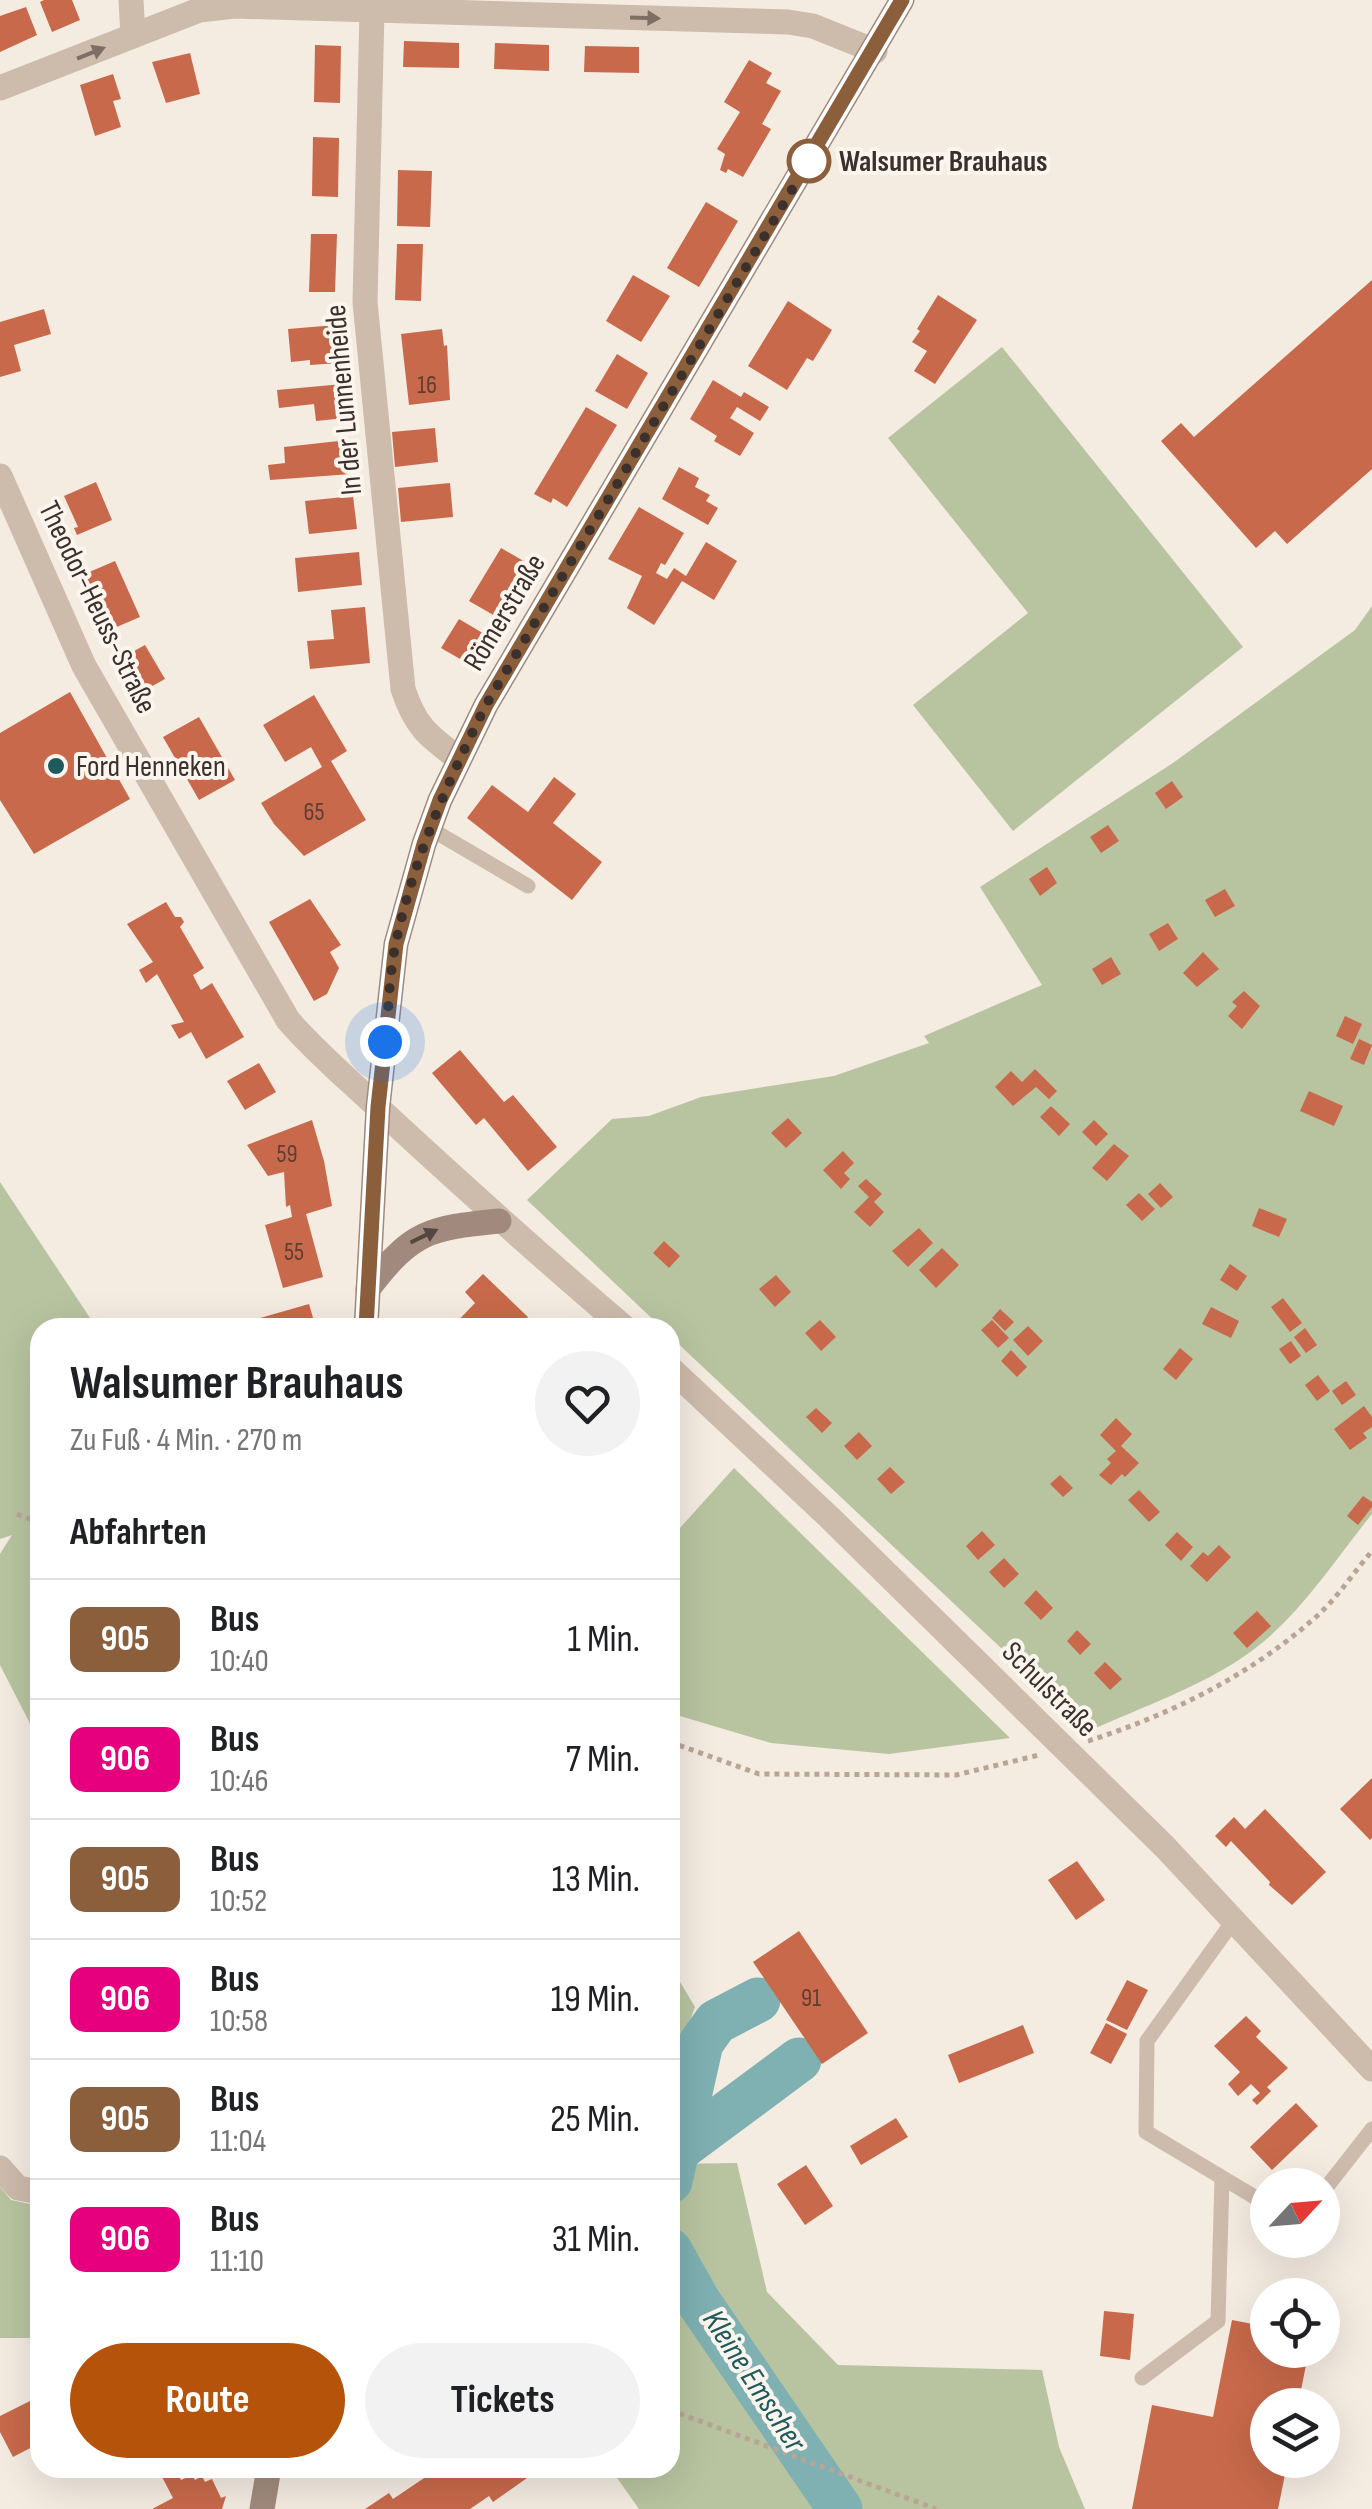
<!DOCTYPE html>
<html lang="de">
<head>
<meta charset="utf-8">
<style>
  body { margin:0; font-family:"Sofia Sans Condensed",sans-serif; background:#f2f2f2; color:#202124; height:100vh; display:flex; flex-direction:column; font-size:38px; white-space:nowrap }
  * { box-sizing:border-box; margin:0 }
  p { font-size:32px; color:#757577 }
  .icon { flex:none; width:55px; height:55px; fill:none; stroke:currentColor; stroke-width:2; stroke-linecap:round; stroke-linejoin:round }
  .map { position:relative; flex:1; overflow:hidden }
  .details { position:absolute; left:30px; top:1318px; width:650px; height:1160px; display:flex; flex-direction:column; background:#fff; border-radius:30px; box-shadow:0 10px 40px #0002 }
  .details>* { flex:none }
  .badge { padding:0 20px; border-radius:15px; font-size:35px; line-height:65px }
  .needle { width:65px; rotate:64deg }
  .buttons { position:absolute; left:1250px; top:2168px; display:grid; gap:20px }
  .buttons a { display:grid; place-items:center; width:90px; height:90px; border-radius:50%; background:#fff; box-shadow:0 10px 40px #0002; font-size:50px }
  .you { position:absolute; width:50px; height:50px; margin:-25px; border:8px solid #fff; border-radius:50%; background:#1a73e8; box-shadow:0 0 0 15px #1a73e833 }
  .map>.badge { position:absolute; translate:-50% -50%; box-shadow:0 0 0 5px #fff }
  h2 { padding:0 40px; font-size:38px; line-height:90px }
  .round { display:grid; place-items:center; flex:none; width:105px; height:105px; border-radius:52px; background:#f2f2f2 }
  .headline { display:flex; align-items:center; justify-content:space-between; height:170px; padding:0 40px }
  h1 { font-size:48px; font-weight:700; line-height:75px }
  .action { display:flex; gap:20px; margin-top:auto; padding:20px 40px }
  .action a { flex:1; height:115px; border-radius:60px; background:#b45309; color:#fff; font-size:40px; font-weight:700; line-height:115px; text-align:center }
  .action a+a { background:#f2f2f2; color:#202124 }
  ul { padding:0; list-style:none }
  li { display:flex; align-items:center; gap:30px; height:120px; padding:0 40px; border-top:2px solid #e0e0e0 }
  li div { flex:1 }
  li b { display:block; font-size:38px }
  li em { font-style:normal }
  li .badge { min-width:110px; font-weight:700; text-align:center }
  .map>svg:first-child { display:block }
  .green { fill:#b8c4a0 }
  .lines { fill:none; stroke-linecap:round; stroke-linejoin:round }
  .river { stroke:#7fb0b2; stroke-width:45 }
  .building { fill:#c8694b }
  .path { stroke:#b9a596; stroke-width:5; stroke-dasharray:5 5; stroke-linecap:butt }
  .lane { stroke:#cdbbac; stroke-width:15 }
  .street { stroke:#cdbbac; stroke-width:25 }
  .secondary { stroke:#a18a7d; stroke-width:25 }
  .oneway { fill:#7d6f65 }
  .oneway2 { fill:#544640 }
  .line-casing { stroke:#fff; stroke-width:22 }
  .line { stroke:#8b5e3c; stroke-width:15 }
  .walk { stroke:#3b302b; stroke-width:10; stroke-dasharray:0 18 }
  .stop-dot { fill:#fff; stroke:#8b5e3c; stroke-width:5 }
  .poi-dot { fill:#1f5a5e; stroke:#fbf5ee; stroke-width:4 }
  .labels { text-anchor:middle; stroke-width:8; stroke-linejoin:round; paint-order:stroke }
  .number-label { font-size:25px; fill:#5e3e33 }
  .stop-label { font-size:30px; font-weight:bold; fill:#3b302b; stroke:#fbf5ee; text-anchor:start }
  .street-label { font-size:30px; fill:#3b302b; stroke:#fbf5ee }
  .poi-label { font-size:30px; fill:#3b302b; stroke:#fbf5ee; text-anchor:start }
  .water-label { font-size:32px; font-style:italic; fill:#1f5a5e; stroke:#fbf5ee }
</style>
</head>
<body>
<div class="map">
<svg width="1372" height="2509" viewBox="0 0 1372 2509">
  <rect width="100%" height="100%" fill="#f4ebe1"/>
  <g class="green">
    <polygon points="1002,347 1243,647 1013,831 913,705 1028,613 888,438"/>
    <path d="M1372,606V1514C1334,1561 1299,1617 1249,1653C1201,1687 1142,1707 1089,1731L670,1336V1328L661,1327L527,1200L612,1119L649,1116L701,1097L834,1076L929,1043L924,1036L1042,985L980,887L1173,763L1355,630Z"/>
    <polygon points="0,1182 96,1327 40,1328 40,1743 0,1665 0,1554 12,1535 0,1539"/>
    <polygon points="734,1468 1010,1738 889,1754 771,1743 670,1713 670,1539"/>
    <polygon points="670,1965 695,2007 670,2075"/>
    <polygon points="737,2163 767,2292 838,2365 1042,2370 1059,2447 1085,2509 639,2509 610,2468 670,2468 670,2164"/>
    <polygon points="0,2187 11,2200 40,2206 40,2338 0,2338"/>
  </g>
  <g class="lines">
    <g class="river">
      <polyline points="675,2152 799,2060"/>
      <polyline points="670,2181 701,2043 716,2022 758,2000"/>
      <polyline points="670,2251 698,2301 840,2509"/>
    </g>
  </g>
  <g class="building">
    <polygon points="44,0 72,0 80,20 52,32 40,2"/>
    <polygon points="26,7 37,35 0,52 0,16"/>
    <polygon points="404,41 459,43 459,68 403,67"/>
    <polygon points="495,43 549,45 549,71 494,69"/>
    <polygon points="315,45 341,46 340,103 314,102"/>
    <polygon points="585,46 639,47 639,73 584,72"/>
    <polygon points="190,53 200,94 166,103 152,62"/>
    <polygon points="749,60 772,73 766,83 781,91 762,124 771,129 743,177 728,169 726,173 720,170 725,154 717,149 740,112 724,102"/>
    <polygon points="113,74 121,99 113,101 121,127 95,136 80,85"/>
    <polygon points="313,137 339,138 338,197 312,196"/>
    <polygon points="398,170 432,171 430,227 397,226"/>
    <polygon points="706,202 738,221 699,287 667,268"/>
    <polygon points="311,234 337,234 335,292 309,292"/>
    <polygon points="397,244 423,244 421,301 395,300"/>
    <polygon points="633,275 670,296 641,342 606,321"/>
    <polygon points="1372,280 1372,469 1287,544 1275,531 1256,548 1161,441 1181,423 1194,437"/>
    <polygon points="938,295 977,320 935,384 914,371 927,351 912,342 920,331 917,329"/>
    <polygon points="788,301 832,330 813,361 807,358 787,390 748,366"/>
    <polygon points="44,309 51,334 14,345 21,371 0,377 0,322"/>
    <polygon points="336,325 340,363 310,365 310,360 291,362 288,329"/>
    <polygon points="442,329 444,346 447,345 450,400 409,405 401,334"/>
    <polygon points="617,354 648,373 627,409 595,391"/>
    <polygon points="713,380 741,397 744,392 769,407 760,421 737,407 730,418 754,433 740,456 714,441 717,436 690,419"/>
    <polygon points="343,384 346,418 316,421 314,404 279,408 277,390"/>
    <polygon points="586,407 617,425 567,507 553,498 551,503 534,494"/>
    <polygon points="435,428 438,462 395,467 392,432"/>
    <polygon points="348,440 351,474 270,480 268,465 285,463 284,447"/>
    <polygon points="679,467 699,478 695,487 710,495 706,501 718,508 708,525 662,499"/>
    <polygon points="96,482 112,520 77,535 74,528 78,527 64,496"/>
    <polygon points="450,483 453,517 401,522 398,488"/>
    <polygon points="353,496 357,529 309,534 305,501"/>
    <polygon points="639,507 684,533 665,565 661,563 656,573 667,579 674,568 686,576 706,542 737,561 714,600 682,581 654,625 627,608 642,576 608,559"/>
    <polygon points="501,548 534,567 502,620 469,601"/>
    <polygon points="359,552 362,585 298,592 295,558"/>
    <polygon points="115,561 140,617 105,632 80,576"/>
    <polygon points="365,607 370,663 310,669 307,641 334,639 331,610"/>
    <polygon points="459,619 491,638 474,667 441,648"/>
    <polygon points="145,645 165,679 138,694 118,660"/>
    <polygon points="70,692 130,799 34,854 0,800 0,733"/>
    <polygon points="314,695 347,751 331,761 366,820 304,856 274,824 261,803 322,767 311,747 285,762 263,725"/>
    <polygon points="199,717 235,780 199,800 163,737"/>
    <polygon points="554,777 576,794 553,823 602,862 572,900 467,818 492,785 528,812"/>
    <polygon points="1172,781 1183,797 1166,809 1155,793"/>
    <polygon points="1108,825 1119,841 1101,853 1090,837"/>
    <polygon points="1047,867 1057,883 1040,896 1029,879"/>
    <polygon points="1225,889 1235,906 1215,917 1205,900"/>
    <polygon points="310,899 341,945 330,952 339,968 327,994 314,1001 269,922"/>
    <polygon points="166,902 175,917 181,917 184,922 180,927 204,968 193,975 197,983 201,990 212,983 244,1037 206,1059 191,1032 179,1039 171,1025 184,1022 157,974 146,983 139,970 153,962 127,924"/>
    <polygon points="1168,923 1178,939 1159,951 1149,934"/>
    <polygon points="1203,952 1219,969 1197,987 1183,973"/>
    <polygon points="1111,957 1121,974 1102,985 1092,969"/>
    <polygon points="1244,991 1260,1006 1242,1029 1228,1016 1237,1006 1232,1002"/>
    <polygon points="1345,1016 1362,1024 1353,1044 1336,1036"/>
    <polygon points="1359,1039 1372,1045 1364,1065 1350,1059"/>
    <polygon points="460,1050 504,1102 513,1095 557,1147 528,1171 484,1118 476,1125 432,1073"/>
    <polygon points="259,1063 276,1092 245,1110 227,1081"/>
    <polygon points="1035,1069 1057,1091 1049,1099 1036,1087 1013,1106 995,1087 1011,1071 1022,1082"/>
    <polygon points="1309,1091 1343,1106 1334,1126 1300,1111"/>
    <polygon points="1051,1106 1070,1124 1059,1136 1040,1117"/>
    <polygon points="788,1118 802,1133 786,1148 771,1133"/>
    <polygon points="312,1120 324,1161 332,1206 306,1214 323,1277 283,1288 265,1225 292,1217 290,1205 286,1207 284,1172 268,1176 247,1145"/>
    <polygon points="1094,1120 1108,1134 1096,1146 1082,1132"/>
    <polygon points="1114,1144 1129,1156 1107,1181 1092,1168"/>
    <polygon points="843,1151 854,1163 844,1173 850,1179 841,1189 823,1170"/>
    <polygon points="866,1179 882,1194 874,1202 884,1212 870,1227 854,1212 869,1197 858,1186"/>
    <polygon points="1160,1183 1173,1197 1161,1208 1148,1194"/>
    <polygon points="1139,1193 1155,1209 1142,1221 1126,1205"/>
    <polygon points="1259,1208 1287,1219 1279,1237 1252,1226"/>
    <polygon points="919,1228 933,1243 908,1267 892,1251"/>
    <polygon points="664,1241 680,1256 669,1268 653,1253"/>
    <polygon points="942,1248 959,1265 936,1288 919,1270"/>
    <polygon points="1230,1264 1247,1276 1237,1291 1220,1280"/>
    <polygon points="483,1274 528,1317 518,1328 451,1328 475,1303 465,1292"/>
    <polygon points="776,1275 791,1292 775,1307 759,1289"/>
    <polygon points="1283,1298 1302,1323 1290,1332 1271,1307"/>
    <polygon points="309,1304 316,1328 240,1328 239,1324"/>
    <polygon points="1211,1307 1239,1321 1231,1338 1202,1324"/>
    <polygon points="1000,1309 1014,1322 1005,1331 992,1318"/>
    <polygon points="820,1320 836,1337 821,1351 805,1333"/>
    <polygon points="992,1320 1009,1338 998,1348 981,1330"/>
    <polygon points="1028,1326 1043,1341 1028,1356 1013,1340"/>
    <polygon points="1305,1328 1317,1345 1306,1353 1294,1337"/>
    <polygon points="1291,1341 1301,1356 1290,1364 1279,1349"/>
    <polygon points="1180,1348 1193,1359 1176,1380 1163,1369"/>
    <polygon points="1011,1350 1027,1367 1017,1377 1001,1361"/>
    <polygon points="1318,1375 1330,1391 1317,1401 1305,1385"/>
    <polygon points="1346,1381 1356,1395 1342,1405 1332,1391"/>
    <polygon points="1364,1406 1372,1417 1372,1427 1363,1433 1367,1438 1350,1450 1334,1429"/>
    <polygon points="816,1408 832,1423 822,1433 806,1417"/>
    <polygon points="1116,1418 1132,1434 1121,1446 1139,1463 1125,1477 1122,1474 1111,1485 1099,1475 1111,1463 1107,1459 1116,1451 1100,1435"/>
    <polygon points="859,1432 872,1446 857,1460 844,1446"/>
    <polygon points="890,1467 905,1482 891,1494 877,1479"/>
    <polygon points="1060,1475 1073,1488 1063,1497 1050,1484"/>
    <polygon points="1139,1490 1160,1512 1149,1522 1128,1500"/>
    <polygon points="1363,1496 1372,1502 1372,1507 1358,1525 1347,1516"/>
    <polygon points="982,1531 995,1545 978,1560 966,1546"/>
    <polygon points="1177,1532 1193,1547 1181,1561 1165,1545"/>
    <polygon points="1219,1545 1231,1557 1207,1582 1190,1566 1203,1552 1208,1556"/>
    <polygon points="1004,1558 1019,1574 1004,1588 989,1572"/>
    <polygon points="1036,1590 1053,1608 1041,1620 1024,1603"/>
    <polygon points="1257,1611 1271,1626 1247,1648 1233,1633"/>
    <polygon points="1077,1630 1091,1644 1080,1655 1067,1641"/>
    <polygon points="1105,1662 1122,1679 1110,1690 1094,1673"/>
    <polygon points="1372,1778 1372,1838 1370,1840 1340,1809"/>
    <polygon points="1265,1809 1326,1872 1292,1905 1269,1885 1270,1882 1231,1841 1226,1847 1215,1836 1234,1817 1245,1829"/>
    <polygon points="1077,1861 1105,1900 1076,1920 1048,1880"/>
    <polygon points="799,1931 868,2033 822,2064 753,1962"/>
    <polygon points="1127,1980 1148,1990 1127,2030 1106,2020"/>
    <polygon points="1246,2016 1261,2031 1256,2037 1288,2068 1267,2087 1271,2091 1257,2105 1252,2100 1260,2093 1251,2084 1238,2096 1228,2084 1240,2072 1214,2046"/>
    <polygon points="1106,2023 1127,2034 1111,2064 1090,2053"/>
    <polygon points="1023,2025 1034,2053 959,2083 948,2055"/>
    <polygon points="1296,2103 1318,2126 1272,2170 1250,2147"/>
    <polygon points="896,2118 908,2137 861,2165 850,2146"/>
    <polygon points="806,2165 833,2206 805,2225 777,2184"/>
    <polygon points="1104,2311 1134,2314 1130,2360 1100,2356"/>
    <polygon points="1232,2320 1268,2327 1268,2350 1309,2350 1298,2405 1268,2405 1268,2460 1288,2460 1278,2509 1132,2509 1152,2405 1213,2417"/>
    <polygon points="40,2396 40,2443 13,2457 0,2432 0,2416"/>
    <polygon points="439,2468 520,2468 527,2478 493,2502 489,2496 470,2509 365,2509 389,2493 393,2499"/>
    <polygon points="171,2470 176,2470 181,2480 192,2475 195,2480 202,2476 205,2482 212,2479 221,2498 226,2496 222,2509 152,2509 173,2498 161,2475"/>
  </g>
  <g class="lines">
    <g class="path">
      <polyline points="17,1514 40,1523"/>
      <path d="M1088,1741C1172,1714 1251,1675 1317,1616C1338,1597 1354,1572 1372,1551"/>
      <polyline points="670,1742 759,1774 956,1775 1039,1755"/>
      <polyline points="670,2410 936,2509"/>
    </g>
    <g class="lane">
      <polyline points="429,828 528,886"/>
      <polyline points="1234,1920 1147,2041 1146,2132 1268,2205"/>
      <polyline points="1322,2193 1372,2129"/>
      <polyline points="1142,2378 1218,2321 1222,2178"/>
    </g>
    <g class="street">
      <polyline points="131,0 133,36"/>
      <path d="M372,11L365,302L403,689C415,726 428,736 459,759"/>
      <polyline points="0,88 199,10 234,6 788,22 813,26 875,51"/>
      <path d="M0,476L84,666L288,1020C319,1056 354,1084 388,1117C466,1189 544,1259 625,1328"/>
      <polyline points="670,1368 829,1517 1165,1847 1372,2069"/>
      <polyline points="0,2168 18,2188 40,2192"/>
    </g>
    <g class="secondary">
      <path d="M368,1289C412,1231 429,1228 499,1221"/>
      <polyline points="366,1328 378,1107 396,944 424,844 440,800 486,705 902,0"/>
      <polyline points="262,2509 269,2468"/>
    </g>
  </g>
  <defs><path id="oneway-solid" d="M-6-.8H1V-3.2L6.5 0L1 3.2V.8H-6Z" transform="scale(2.5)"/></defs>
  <g class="oneway">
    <use href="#oneway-solid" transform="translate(645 18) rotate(2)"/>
    <use href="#oneway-solid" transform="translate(91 53) rotate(-22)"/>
  </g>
  <use class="oneway2" href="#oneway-solid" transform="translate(424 1236) rotate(-26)"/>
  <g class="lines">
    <g class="line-casing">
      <polyline id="line" points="366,1328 378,1107 396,944 424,844 440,800 486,705 902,0"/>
    </g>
    <use href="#line" class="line"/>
    <path class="walk" d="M385,1042C389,1009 389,974 396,942C414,858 448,781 486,705L815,151L809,161"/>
  </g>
  <circle class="stop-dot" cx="809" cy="161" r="20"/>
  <circle class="poi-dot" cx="56" cy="766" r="10"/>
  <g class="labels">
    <g class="number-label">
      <text x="427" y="393">16</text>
      <text x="314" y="820">65</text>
      <text x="287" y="1162">59</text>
      <text x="294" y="1260">55</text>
      <text x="811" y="2006">91</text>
    </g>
    <g class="stop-label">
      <text x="839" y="171">Walsumer Brauhaus</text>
    </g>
    <g class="street-label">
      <text transform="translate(343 400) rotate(-95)" y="10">In der Lunnenheide</text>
      <text transform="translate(98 607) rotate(64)" y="10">Theodor-Heuss-Straße</text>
      <text transform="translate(504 612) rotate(-59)" y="10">Römerstraße</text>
      <text transform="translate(1050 1689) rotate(45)" y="10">Schulstraße</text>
    </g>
    <g class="poi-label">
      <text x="76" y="776">Ford Henneken</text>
    </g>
    <g class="water-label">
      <text transform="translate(755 2380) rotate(57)" y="11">Kleine Emscher</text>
    </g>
  </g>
</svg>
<div class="buttons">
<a><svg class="needle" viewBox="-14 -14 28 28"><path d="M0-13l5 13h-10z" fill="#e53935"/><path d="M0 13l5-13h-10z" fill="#757577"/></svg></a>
<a><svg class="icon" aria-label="locate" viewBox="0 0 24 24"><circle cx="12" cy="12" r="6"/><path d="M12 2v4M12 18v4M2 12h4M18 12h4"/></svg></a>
<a><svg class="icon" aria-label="layers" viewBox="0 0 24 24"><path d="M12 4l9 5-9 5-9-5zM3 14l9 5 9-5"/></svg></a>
</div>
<div class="you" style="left:385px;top:1042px"></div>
<section class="details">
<div class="headline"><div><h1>Walsumer Brauhaus</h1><p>Zu Fuß · 4 Min. · 270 m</p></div><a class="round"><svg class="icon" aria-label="heart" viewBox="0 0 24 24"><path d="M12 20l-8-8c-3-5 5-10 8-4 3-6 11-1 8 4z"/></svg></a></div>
<h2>Abfahrten</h2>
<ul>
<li><span class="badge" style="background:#8b5e3c;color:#fff">905</span><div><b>Bus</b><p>10:40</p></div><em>1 Min.</em></li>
<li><span class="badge" style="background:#e6007e;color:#fff">906</span><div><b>Bus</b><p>10:46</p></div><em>7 Min.</em></li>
<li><span class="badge" style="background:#8b5e3c;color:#fff">905</span><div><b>Bus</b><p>10:52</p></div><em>13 Min.</em></li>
<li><span class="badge" style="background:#e6007e;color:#fff">906</span><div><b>Bus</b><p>10:58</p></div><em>19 Min.</em></li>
<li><span class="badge" style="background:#8b5e3c;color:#fff">905</span><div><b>Bus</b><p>11:04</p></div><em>25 Min.</em></li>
<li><span class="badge" style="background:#e6007e;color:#fff">906</span><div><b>Bus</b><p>11:10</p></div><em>31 Min.</em></li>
</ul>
<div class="action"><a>Route</a><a>Tickets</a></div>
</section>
</div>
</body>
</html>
